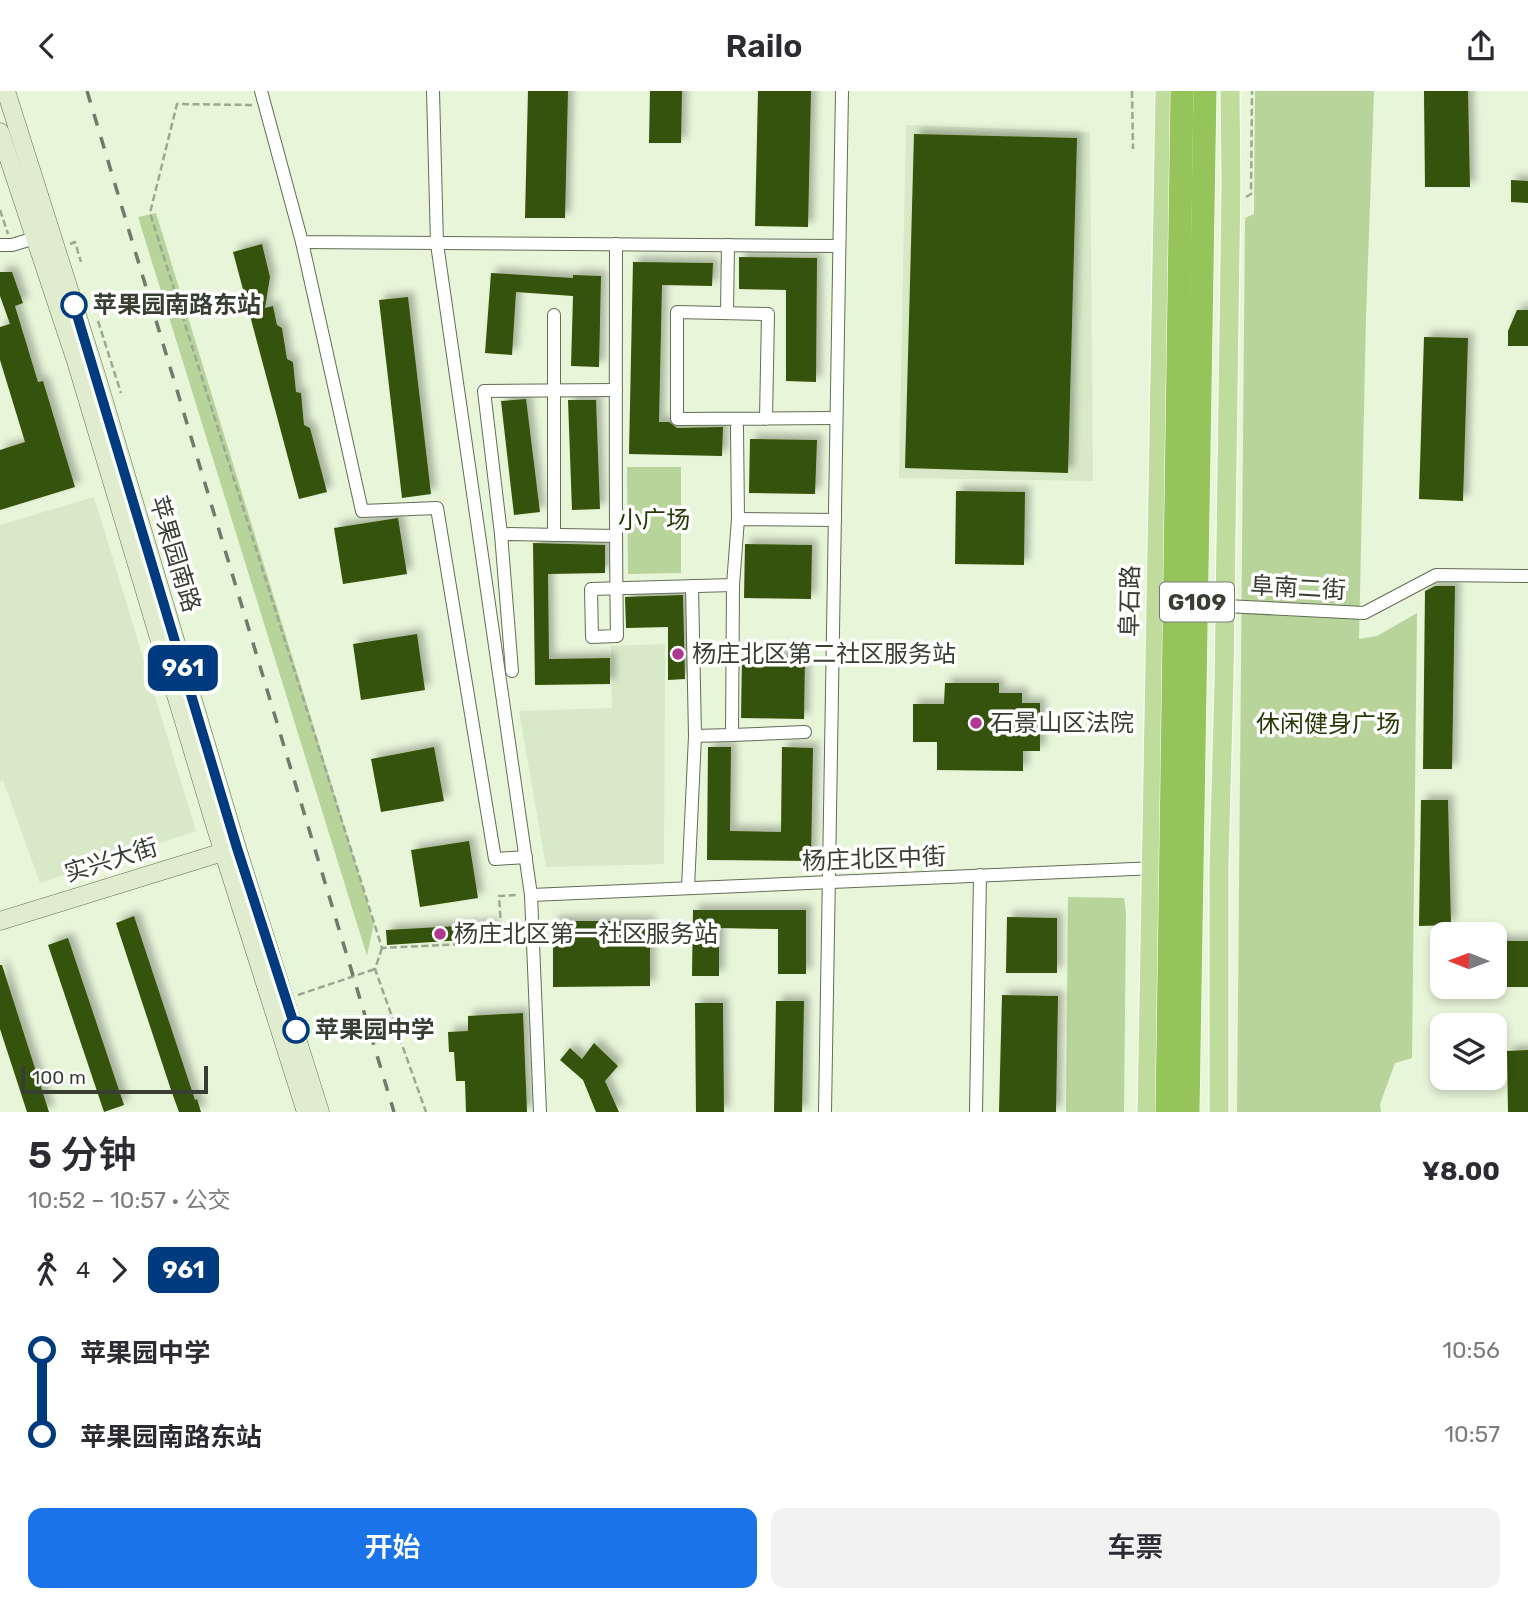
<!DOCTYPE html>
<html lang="zh">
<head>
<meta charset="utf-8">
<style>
  body { margin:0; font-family:Rubik,"Noto Sans SC",sans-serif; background:#f2f2f3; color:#2b2b33; height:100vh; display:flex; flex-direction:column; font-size:26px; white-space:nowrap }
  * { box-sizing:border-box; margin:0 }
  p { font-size:23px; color:#7c7c81 }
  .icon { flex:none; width:38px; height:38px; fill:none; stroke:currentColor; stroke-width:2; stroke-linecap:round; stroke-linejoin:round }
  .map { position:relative; height:1021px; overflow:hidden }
  .panel { display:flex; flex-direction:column; background:#fff; flex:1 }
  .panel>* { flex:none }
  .badge { padding:0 14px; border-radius:10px; font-size:24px; line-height:46px }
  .needle { width:46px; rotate:271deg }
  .controls { position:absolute; left:1430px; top:831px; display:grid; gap:14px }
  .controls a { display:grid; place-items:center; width:77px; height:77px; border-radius:14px; background:#fff; box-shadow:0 4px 10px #0003; font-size:35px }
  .scale { position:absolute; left:21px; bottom:18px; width:187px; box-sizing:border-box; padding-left:7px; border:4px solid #393e33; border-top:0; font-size:19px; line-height:24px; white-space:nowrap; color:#393e33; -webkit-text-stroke:5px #fff; paint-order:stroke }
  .map>.badge { position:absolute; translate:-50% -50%; box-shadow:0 0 0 4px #fff }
  .legs { display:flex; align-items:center; gap:10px; height:77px; padding:0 28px; font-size:23px }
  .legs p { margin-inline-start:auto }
  .overview { display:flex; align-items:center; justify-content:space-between; height:119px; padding:0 28px }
  h1 { font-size:38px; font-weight:600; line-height:52px }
  .cta { display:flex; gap:14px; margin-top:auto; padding:14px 28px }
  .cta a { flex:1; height:80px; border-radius:14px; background:#1a73e8; color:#fff; font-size:28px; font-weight:600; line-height:80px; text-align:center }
  .cta a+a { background:#f2f2f3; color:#2b2b33 }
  ul { padding:0 28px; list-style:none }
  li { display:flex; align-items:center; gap:24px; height:84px; font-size:26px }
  li i { display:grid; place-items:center; width:10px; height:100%; margin:0 9px; background:currentColor }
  li i::after { content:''; width:18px; height:18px; margin:-9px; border:5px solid; border-radius:50%; background:#fff }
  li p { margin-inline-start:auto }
  li:first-child i { background:linear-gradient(#0000 50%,currentColor 0) }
  li:last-child i { background:linear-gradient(currentColor 50%,#0000 0) }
  header { display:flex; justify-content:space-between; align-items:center; height:91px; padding:0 28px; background:#fff; font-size:32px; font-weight:600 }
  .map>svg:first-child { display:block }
  .built { fill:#d7e9c7 }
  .green { fill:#b8d49b }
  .building { fill:#365307; filter:url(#shadow) }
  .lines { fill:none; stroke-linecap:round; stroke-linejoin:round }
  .street-casing { stroke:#626e56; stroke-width:14 }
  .secondary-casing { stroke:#626e56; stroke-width:19 }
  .primary-casing { stroke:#fff; stroke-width:21 }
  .path { stroke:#9da792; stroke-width:2.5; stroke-dasharray:7 3.5; stroke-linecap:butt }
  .street { stroke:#fff; stroke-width:12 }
  .secondary { stroke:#dfedce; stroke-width:18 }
  .primary { stroke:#bfdc9c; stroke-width:19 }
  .rail { stroke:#727a6a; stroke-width:3.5; stroke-dasharray:12 12; stroke-linecap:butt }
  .highway-bridge-casing { stroke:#fff; stroke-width:24; stroke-linecap:butt }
  .highway-bridge { stroke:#94c45a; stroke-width:23 }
  .line-1-casing { stroke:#fff; stroke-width:16 }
  .line-1 { stroke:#003b80; stroke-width:10 }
  .stop-1-dot { fill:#fff; stroke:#003b80; stroke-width:3.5 }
  .poi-dot { fill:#af3991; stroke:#fff; stroke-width:2.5 }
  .labels { text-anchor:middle; stroke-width:7; stroke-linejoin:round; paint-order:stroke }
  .shield { fill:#fff; stroke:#747870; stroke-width:2 }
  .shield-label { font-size:23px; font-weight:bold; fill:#393e33 }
  .stop-label { font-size:24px; font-weight:bold; fill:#393e33; stroke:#fff; text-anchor:start }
  .park-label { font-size:24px; fill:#253a05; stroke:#fff }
  .street-label { font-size:24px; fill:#393e33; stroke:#fff }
  .poi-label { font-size:24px; fill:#393e33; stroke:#fff; text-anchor:start }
</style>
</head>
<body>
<header><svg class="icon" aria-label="back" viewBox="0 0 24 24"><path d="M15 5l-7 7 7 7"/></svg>Railo<svg class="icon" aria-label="share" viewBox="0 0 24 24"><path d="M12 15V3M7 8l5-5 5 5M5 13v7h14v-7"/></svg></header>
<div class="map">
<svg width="1528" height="1021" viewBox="0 0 1528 1021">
  <defs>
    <filter id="shadow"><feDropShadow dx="5.5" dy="-5.5" stdDeviation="3.5" flood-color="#0004"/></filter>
  </defs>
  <rect width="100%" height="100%" fill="#e7f5d9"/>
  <g class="built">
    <polygon points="906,34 1090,41 1093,390 899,387"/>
    <polygon points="94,406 196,740 40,792 3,689 0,690 0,434"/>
    <polygon points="665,553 664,773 546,776 519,620 612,617 611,555"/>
  </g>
  <g class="green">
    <polygon points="1255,0 1374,0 1366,226 1359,548 1377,545 1417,522 1412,967 1395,972 1380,1013 1381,1021 1237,1021 1245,127 1254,123"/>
    <polygon points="156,122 374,832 367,865 138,126"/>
    <polygon points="627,376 681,376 681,482 628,483"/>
    <polygon points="1068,806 1124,807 1126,822 1124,1021 1066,1021"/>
  </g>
  <g class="building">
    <polygon points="528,0 568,0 565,127 525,127"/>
    <polygon points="650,0 682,0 681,52 649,52"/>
    <polygon points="758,0 811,0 808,136 755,135"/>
    <polygon points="1424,0 1468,0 1470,96 1425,96"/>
    <polygon points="914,43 1077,47 1068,382 905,377"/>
    <polygon points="1511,89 1528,90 1528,112 1511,111"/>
    <polygon points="262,153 270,186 265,217 273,215 277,234 282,237 287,268 293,271 296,301 301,302 304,334 310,337 327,401 299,408 233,161"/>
    <polygon points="739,166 817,167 816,291 786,290 786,199 739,198"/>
    <polygon points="633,171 713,172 712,195 662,194 659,331 669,331 677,337 723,336 722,365 629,363"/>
    <polygon points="0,181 12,181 23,212 15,215 38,291 43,290 75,396 0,419 0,359 25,351 0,269 0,236 10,233 0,205"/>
    <polygon points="491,182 573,187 573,184 601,185 599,276 571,275 573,205 516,201 512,264 485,262"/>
    <polygon points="408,206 431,403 402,407 379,209"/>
    <polygon points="1517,219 1528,219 1528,255 1508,255 1508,240"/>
    <polygon points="1424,246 1468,247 1463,410 1419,408"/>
    <polygon points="526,308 540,421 514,424 501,310"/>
    <polygon points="568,309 596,309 600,418 572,419"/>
    <polygon points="750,348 817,349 815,403 749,402"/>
    <polygon points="956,400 1025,401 1024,474 955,473"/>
    <polygon points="398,427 407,483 343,493 334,437"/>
    <polygon points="533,452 605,454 605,482 548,483 549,568 610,567 610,593 535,594"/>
    <polygon points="745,453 812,454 811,508 744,507"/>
    <polygon points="1435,495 1455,495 1452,678 1423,678 1425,500"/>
    <polygon points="683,504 685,588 668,589 668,536 626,537 625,506"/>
    <polygon points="417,543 425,599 361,609 353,553"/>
    <polygon points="742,565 805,565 804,628 741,627"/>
    <polygon points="945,592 999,592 999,602 1022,602 1022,612 1040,612 1040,660 1023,660 1023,680 937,679 937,651 913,651 913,613 944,613"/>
    <polygon points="434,656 444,710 381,721 371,668"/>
    <polygon points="708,656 731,656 730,740 781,741 782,656 813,657 811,770 707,769"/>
    <polygon points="1421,709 1448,709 1451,834 1419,835"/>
    <polygon points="469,750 478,807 420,816 411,759"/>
    <polygon points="693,819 806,819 806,883 778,883 778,838 719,837 719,885 692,885"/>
    <polygon points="134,825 195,1009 197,1008 201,1021 179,1021 171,999 116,832"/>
    <polygon points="1007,826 1057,827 1057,882 1006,882"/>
    <polygon points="553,830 650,830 650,895 553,896"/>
    <polygon points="493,833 493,847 387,854 386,839"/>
    <polygon points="68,847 124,1014 104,1021 48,854"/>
    <rect x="1494" y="850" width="34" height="46"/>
    <polygon points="0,874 2,874 49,1021 27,1021 0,938"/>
    <polygon points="1002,904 1058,905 1056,1021 999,1021"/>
    <polygon points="776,910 804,910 802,1021 774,1021"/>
    <polygon points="695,912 723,912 724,1021 696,1021"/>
    <polygon points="523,922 527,1021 466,1021 465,990 456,990 454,961 449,961 448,941 468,940 468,925"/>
    <polygon points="594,952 618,975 605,990 619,1021 596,1021 583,989 560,969 570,957 582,968"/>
    <polygon points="1528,959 1528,1021 1508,1021 1507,960"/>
  </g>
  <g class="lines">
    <g class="street-casing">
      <g id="street">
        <polyline points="261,0 302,151 839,155"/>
        <polyline points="433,0 437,153 531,804 540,1021"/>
        <polyline points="302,151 362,420 437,417 495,768 526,766"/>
        <path d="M616,153C616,284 615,415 617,545L592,546L591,498L733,494L738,428L835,429"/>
        <polyline points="0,154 12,154 35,147"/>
        <polyline points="727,222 728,154"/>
        <polyline points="554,224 554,444"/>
        <polyline points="766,328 768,223 677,221 677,328 836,327"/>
        <polyline points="737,336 738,428"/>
        <polyline points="501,443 484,300 616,299"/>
        <polyline points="733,494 732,644 805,641"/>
        <polyline points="692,495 695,645"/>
        <polyline points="1225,515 1364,522 1436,484 1528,485"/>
        <polyline points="512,580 501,443 616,445"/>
        <polyline points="688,797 695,645 732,644"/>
        <polyline points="531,804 1157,777"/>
        <polyline points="825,1021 842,0"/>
        <polyline points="976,1021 980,784"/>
      </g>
    </g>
    <g class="secondary-casing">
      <g id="secondary">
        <polyline points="6,0 97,287 237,757 320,1021"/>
        <polyline points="0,41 76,270 215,734 306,1021"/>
        <polyline points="0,830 233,758"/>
      </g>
    </g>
    <g class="primary-casing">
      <g id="primary">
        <polyline points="1147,1021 1165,0"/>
        <polyline points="1219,1021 1219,773 1224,589 1231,92 1230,0"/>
      </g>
    </g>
    <g class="path">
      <polyline points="1132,0 1133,58"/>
      <polyline points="252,14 177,13 150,122 382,857 502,851 499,805 518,804"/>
      <polyline points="1246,106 1251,103 1252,0"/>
      <polyline points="0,119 8,143"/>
      <polyline points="70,153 75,151 81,171"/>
      <polyline points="98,230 121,302"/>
      <polyline points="382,857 375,878 426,1021"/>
      <polyline points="298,904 375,878"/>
    </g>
    <use href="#street" class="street"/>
    <use href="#secondary" class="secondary"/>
    <use href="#primary" class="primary"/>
    <polyline class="rail" points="87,0 394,1021"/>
    <g class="highway-bridge-casing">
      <g id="highway-bridge">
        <polyline points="1167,1021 1182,0"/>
        <polyline points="1188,1021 1205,0"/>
      </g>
    </g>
    <use href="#highway-bridge" class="highway-bridge"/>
  </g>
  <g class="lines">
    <g class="line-1-casing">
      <polyline id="line-1" points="74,214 237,757 296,939"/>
    </g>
    <use href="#line-1" class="line-1"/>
  </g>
  <g class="stop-1-dot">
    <circle cx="74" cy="214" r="12"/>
    <circle cx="296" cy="939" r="12"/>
  </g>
  <g class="poi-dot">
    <circle cx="678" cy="563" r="7"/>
    <circle cx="976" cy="632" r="7"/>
    <circle cx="440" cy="843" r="7"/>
  </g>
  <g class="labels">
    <rect class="shield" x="1160" y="491.5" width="74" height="39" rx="5"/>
    <g class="shield-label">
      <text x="1197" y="519">G109</text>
    </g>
    <g class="stop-label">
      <text x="93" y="222">苹果园南路东站</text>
      <text x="315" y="947">苹果园中学</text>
    </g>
    <g class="park-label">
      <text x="654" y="437">小广场</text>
      <text x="1328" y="641">休闲健身广场</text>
    </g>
    <g class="street-label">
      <text transform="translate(175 463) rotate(73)" y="8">苹果园南路</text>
      <text transform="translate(1298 497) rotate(3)" y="8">阜南二街</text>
      <text transform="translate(1130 510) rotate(-89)" y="8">阜石路</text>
      <text transform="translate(874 768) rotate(-2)" y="8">杨庄北区中街</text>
      <text transform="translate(111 769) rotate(-17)" y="8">实兴大街</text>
    </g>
    <g class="poi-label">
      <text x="692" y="571">杨庄北区第二社区服务站</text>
      <text x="990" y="640">石景山区法院</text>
      <text x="454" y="851">杨庄北区第一社区服务站</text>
    </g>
  </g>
</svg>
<div class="controls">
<a><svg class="needle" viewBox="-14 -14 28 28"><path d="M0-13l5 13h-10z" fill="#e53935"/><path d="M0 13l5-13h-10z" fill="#7c7c81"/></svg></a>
<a><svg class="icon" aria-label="layers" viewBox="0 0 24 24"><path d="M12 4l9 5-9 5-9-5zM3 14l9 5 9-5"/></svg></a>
</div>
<div class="scale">100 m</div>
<b class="badge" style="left:183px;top:577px;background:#003b80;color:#fff">961</b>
</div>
<section class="panel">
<div class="overview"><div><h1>5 分钟</h1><p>10:52 – 10:57 · 公交</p></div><b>¥8.00</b></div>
<div class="legs"><svg class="icon" aria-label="walk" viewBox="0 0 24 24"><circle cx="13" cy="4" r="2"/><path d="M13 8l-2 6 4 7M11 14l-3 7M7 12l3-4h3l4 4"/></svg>4<svg class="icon" aria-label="forward" viewBox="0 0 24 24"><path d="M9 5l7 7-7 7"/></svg><b class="badge" style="background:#003b80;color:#fff">961</b></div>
<ul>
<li><i style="color:#003b80"></i><b>苹果园中学</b><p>10:56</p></li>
<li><i style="color:#003b80"></i><b>苹果园南路东站</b><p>10:57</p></li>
</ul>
<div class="cta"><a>开始</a><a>车票</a></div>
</section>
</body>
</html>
